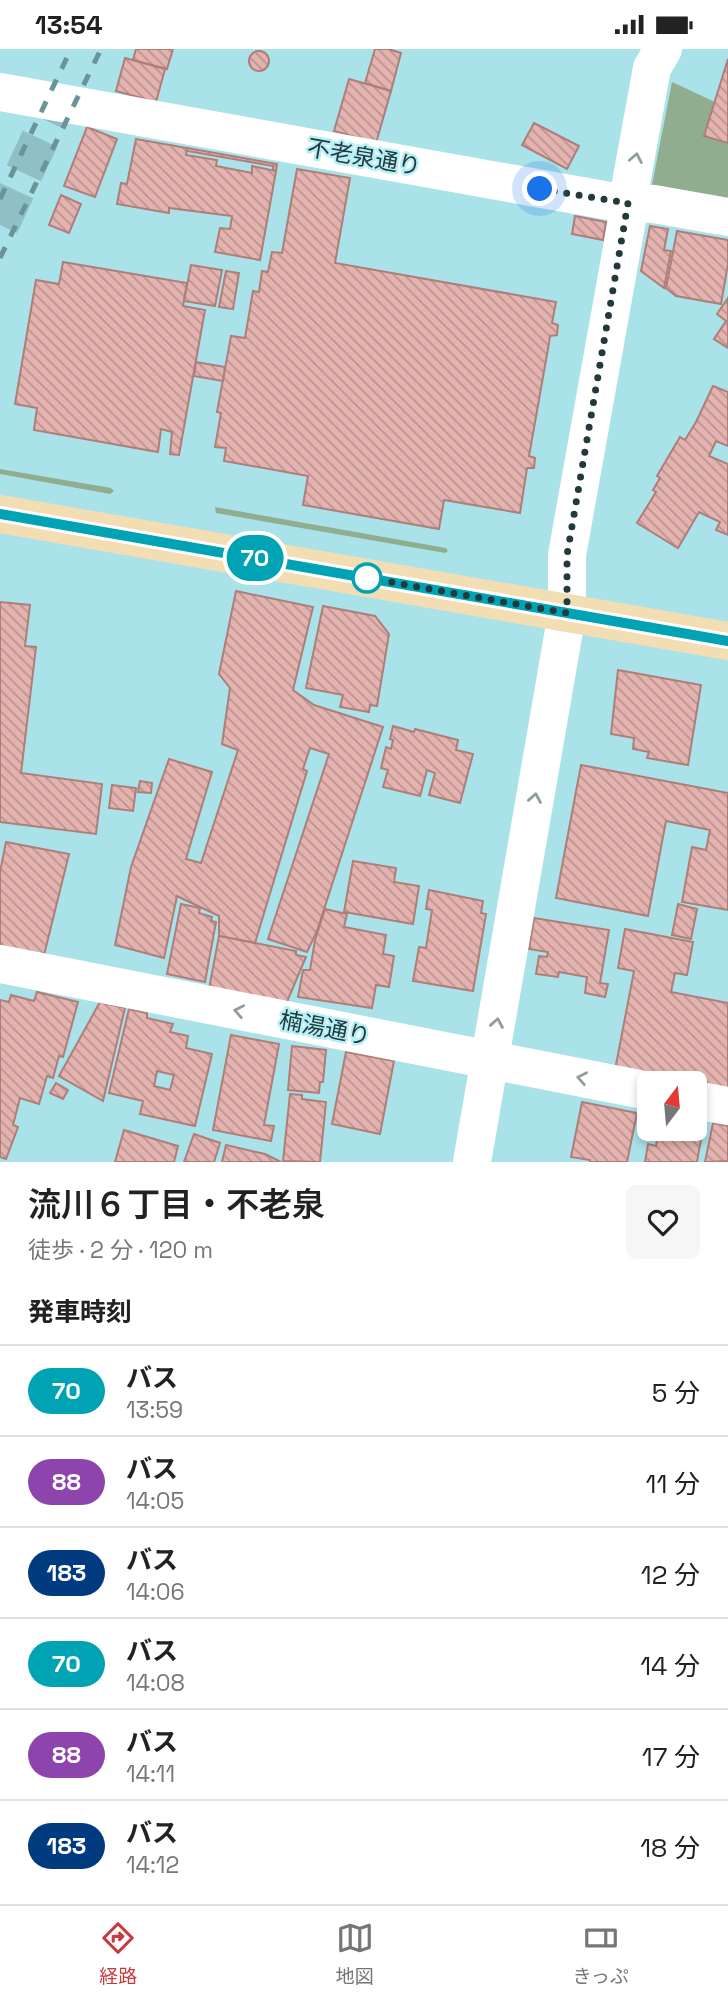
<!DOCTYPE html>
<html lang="ja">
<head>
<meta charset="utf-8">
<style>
  body { margin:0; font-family:"Space Grotesk","Noto Sans JP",sans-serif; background:#f6f6f6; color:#222; height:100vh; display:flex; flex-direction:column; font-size:26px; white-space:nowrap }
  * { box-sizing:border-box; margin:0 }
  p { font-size:23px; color:#767676 }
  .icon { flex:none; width:38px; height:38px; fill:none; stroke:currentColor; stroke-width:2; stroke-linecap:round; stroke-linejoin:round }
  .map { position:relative; height:1113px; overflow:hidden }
  .panel { display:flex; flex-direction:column; background:#fff; flex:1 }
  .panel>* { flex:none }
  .badge { padding:0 14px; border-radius:23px; font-size:24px; line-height:46px }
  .needle { width:46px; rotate:16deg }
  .controls { position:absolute; left:637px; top:1022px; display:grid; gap:14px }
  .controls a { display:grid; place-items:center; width:70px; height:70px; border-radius:10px; background:#fff; box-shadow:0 4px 10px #0003; font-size:35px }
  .you { position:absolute; width:35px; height:35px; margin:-18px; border:5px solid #fff; border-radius:50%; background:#1a73e8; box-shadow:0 0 0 10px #1a73e833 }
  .map>.badge { position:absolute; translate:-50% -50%; box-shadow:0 0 0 4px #fff }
  h2 { padding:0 28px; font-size:26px; line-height:63px }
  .round { display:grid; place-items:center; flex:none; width:74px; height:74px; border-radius:10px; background:#f6f6f6 }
  .head { display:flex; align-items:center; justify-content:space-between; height:119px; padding:0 28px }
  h1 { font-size:33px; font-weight:600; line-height:52px }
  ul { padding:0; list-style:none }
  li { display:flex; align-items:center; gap:21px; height:91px; padding:0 28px; border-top:2px solid #e0e0e0 }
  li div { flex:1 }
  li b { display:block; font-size:26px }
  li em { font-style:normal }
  li .badge { min-width:77px; font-weight:700; text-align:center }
  .status { display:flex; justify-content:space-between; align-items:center; height:49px; padding:0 35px; background:#fff; direction:ltr }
  .status svg { height:19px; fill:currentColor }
  .tab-bar { display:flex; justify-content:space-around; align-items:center; height:98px; border-top:2px solid #e0e0e0; background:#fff; font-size:19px; color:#767676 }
  .tab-bar a { display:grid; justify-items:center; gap:4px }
  .tab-bar .active { color:#c9393d }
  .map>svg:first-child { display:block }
  .grass { fill:#91ad8f }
  .building { fill:url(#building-back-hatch); stroke:#ad7e7a; stroke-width:2; fill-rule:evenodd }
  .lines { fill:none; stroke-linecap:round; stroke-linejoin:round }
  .minor-tunnel { stroke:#8ec0c6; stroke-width:38; stroke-dasharray:38 19; stroke-linecap:butt }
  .minor { stroke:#fff; stroke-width:38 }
  .major { stroke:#f3deb4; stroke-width:38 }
  .rail { stroke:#6b9499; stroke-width:5; stroke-dasharray:12 12; stroke-linecap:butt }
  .oneway { stroke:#919c9e }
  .line-casing { stroke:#fff; stroke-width:16 }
  .line { stroke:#00a3b4; stroke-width:10 }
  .walk { stroke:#233a3d; stroke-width:7; stroke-dasharray:0 12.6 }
  .stop-dot { fill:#fff; stroke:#00a3b4; stroke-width:3.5 }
  .labels { text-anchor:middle; stroke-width:5; stroke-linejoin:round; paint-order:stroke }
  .street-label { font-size:23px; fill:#233a3d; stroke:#b6eff5 }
</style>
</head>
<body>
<div class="status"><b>13:54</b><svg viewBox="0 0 49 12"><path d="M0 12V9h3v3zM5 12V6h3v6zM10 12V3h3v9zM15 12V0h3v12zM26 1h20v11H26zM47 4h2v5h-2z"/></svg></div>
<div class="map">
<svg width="728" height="1113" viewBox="0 0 728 1113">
  <defs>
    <pattern id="building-back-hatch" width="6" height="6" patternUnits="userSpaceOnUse" patternTransform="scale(1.75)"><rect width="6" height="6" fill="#e5b3af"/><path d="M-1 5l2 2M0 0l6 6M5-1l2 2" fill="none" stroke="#b99390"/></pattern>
  </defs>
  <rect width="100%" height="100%" fill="#a9e2e8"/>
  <g class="grass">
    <polygon points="672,33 715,53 704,86 728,94 728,154 651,141"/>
    <polygon points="0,420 111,439 114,442 110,445 0,425"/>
    <polygon points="215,458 446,499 448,502 445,504 216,464"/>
  </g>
  <g class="building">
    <polygon points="136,0 173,0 167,20 133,11"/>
    <polygon points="375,0 388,0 401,4 391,42 365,34"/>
    <circle cx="259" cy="12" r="10"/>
    <polygon points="125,9 165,20 156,53 116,42"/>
    <polygon points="728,10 728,94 704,87"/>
    <polygon points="349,30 391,42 376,94 334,82"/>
    <polygon points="534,74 579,97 567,120 522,96"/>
    <polygon points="87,78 117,90 95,148 64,137"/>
    <polygon points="136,90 187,99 186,106 217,111 216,117 252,124 252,117 276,122 260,211 215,203 220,179 230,180 232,167 169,159 169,164 117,155 121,134 127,135"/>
    <polygon points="187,99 277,115 276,122 273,121 273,117 187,102"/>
    <polygon points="297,120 350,129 335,214 556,253 552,274 558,276 557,286 550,287 549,294 529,407 535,409 534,419 527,419 520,464 444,451 439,480 303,456 308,427 224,412 226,399 215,398 221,364 217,363 231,287 245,289 253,242 259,243 262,222 268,223 272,203 282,204"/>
    <polygon points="61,146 81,155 69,184 49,176"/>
    <polygon points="575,167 606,173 603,191 572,185"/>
    <polygon points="650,177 668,180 664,201 671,202 664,239 641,222"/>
    <polygon points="677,182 728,191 728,215 721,255 676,247 666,239"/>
    <polygon points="63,213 187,234 183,257 205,261 179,406 170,405 172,383 161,380 158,403 34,381 37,359 15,355 36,231 59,235"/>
    <polygon points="191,216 222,221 215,257 184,252"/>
    <polygon points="226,222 239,224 233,260 219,258"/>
    <polygon points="728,249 728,299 714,290 726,272 717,265"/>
    <polygon points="196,313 225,318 223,332 194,327"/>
    <polygon points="713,337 728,343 728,397 716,392 709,407 728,415 728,486 716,481 720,473 699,463 678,499 637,474 656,443 653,441 660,429 657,427 680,388 685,391 696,373"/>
    <polygon points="236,542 313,558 293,641 314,656 383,678 317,882 307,903 268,890 329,705 310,699 303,720 307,722 255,894 219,887 219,867 177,847 164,909 115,896 131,818 169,710 212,723 186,810 201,814 238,701 222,695 230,639 219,625"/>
    <polygon points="0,553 30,556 25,597 36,598 21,724 102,735 96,785 0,773"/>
    <polygon points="323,557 375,567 389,585 377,657 370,656 369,663 340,658 343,646 306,639"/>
    <polygon points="618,621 701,636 688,716 647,709 649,703 633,700 634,689 611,685"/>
    <polygon points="393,677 414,683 415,680 458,691 456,701 473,705 460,754 429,746 435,724 427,721 420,747 383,738 388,721 381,719 386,698 391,700 393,691 390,690"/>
    <polygon points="581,716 728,744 728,861 682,853 692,798 706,801 710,781 666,772 648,867 556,849"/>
    <polygon points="140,732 152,734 151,744 138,743"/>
    <polygon points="112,736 136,739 133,762 109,759"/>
    <polygon points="6,793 69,805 44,906 0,897 0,823"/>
    <polygon points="353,812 396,819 394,833 419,837 413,875 344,863"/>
    <polygon points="429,841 483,852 481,864 486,865 473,942 413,932 419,898 426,899 432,861 426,860"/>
    <polygon points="181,855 200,859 199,864 212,868 211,872 216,873 205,933 167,925"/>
    <polygon points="678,855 697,860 691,890 672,886"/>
    <polygon points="325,860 347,865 344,878 386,886 383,905 394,907 389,938 376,936 372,959 298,948 303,921 310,921 315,891"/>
    <polygon points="534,869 609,881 600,934 608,935 605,948 585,944 587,928 559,923 558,928 536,925 539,907 547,908 548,903 529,900"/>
    <polygon points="625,880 693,893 687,926 675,924 671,943 728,954 728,1043 695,1034 615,1021 634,922 618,919"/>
    <polygon points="219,887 296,902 296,906 306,908 286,955 209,940"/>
    <polygon points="37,943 78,953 63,1008 59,1007 53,1029 47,1027 39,1055 20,1049 13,1076 18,1078 6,1110 0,1108 0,951 9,953 11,946 34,952"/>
    <polygon points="100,953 125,959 103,1052 59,1027"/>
    <path d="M129,960L147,964V969L173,975L170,983L188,987L186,999L212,1005L195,1077L140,1065L143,1052L109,1044ZM157,1022L174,1026L170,1041L154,1037Z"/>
    <polygon points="231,986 279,995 264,1076 274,1077 271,1092 213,1081"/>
    <polygon points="292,997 326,1001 323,1033 320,1033 319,1044 288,1041"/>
    <polygon points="346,1003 394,1012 380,1085 332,1075"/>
    <polygon points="56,1034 68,1041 63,1050 50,1044"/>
    <polygon points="290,1045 302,1046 302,1050 326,1053 320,1113 283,1112"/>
    <polygon points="582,1053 637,1064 627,1113 590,1113 590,1111 571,1108"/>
    <polygon points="695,1071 704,1073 697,1113 645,1113 648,1095 656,1097 659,1080 695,1080"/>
    <polygon points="713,1074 728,1077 728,1112 705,1113"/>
    <polygon points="124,1081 178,1097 174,1113 115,1113"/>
    <polygon points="194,1085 220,1094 214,1113 184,1113"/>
    <polygon points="226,1096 265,1105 281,1113 222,1113"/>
  </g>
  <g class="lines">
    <polyline class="minor-tunnel" points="0,176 57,53"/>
    <g class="minor">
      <polyline points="0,43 615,153 654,155 728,168"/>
      <polyline points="0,915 649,1042"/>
      <polyline points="695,1051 728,1057"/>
      <polyline points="472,1113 567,564 567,506 627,171 631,134 652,19 663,0"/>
    </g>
    <polyline class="major" points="0,465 728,592"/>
    <g class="rail">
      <polyline points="0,150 71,0"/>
      <polyline points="0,209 101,0"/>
    </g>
  </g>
  <defs><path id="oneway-chevron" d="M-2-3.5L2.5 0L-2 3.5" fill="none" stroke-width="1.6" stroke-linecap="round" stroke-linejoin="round" transform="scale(1.75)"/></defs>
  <g class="oneway">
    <use href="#oneway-chevron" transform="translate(636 109) rotate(-79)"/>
    <use href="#oneway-chevron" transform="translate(535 749) rotate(-80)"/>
    <use href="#oneway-chevron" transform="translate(239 962) rotate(-169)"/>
    <use href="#oneway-chevron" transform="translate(497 974) rotate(-80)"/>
    <use href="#oneway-chevron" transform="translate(582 1029) rotate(-169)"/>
  </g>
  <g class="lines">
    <g class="line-casing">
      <polyline id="line" points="0,465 728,592"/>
    </g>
    <use href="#line" class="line"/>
    <polyline class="walk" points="367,529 567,564 567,506 628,154 540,140"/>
  </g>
  <circle class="stop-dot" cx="367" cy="529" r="14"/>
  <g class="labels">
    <g class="street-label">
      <text transform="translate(364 108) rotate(10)" y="8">不老泉通り</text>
      <text transform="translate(325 979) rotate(11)" y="8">楠湯通り</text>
    </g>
  </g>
</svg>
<div class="controls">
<a><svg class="needle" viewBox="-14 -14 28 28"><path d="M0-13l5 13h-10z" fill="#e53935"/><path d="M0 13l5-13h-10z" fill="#767676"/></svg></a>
</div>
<div class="you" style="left:540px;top:140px"></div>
<b class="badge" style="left:255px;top:509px;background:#00a3b4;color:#fff">70</b>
</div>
<section class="panel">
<div class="head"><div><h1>流川６丁目・不老泉</h1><p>徒歩 · 2 分 · 120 m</p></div><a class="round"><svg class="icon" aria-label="heart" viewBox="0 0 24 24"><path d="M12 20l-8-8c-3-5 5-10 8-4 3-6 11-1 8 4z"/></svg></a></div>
<h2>発車時刻</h2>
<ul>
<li><span class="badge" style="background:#00a3b4;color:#fff">70</span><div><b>バス</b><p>13:59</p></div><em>5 分</em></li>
<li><span class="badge" style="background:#8e44ad;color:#fff">88</span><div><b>バス</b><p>14:05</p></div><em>11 分</em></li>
<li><span class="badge" style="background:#003b80;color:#fff">183</span><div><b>バス</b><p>14:06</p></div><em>12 分</em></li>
<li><span class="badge" style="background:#00a3b4;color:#fff">70</span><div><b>バス</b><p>14:08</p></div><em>14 分</em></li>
<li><span class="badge" style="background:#8e44ad;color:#fff">88</span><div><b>バス</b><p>14:11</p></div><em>17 分</em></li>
<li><span class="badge" style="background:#003b80;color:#fff">183</span><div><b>バス</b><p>14:12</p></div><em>18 分</em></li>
</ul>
</section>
<nav class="tab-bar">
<a class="active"><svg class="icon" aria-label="directions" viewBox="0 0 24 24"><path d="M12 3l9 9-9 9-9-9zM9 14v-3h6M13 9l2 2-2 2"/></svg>経路</a>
<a><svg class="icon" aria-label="map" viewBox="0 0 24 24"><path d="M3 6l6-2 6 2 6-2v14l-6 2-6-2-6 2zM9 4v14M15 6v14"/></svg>地図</a>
<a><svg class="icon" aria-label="tickets" viewBox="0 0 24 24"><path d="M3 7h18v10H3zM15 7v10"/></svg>きっぷ</a>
</nav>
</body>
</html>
